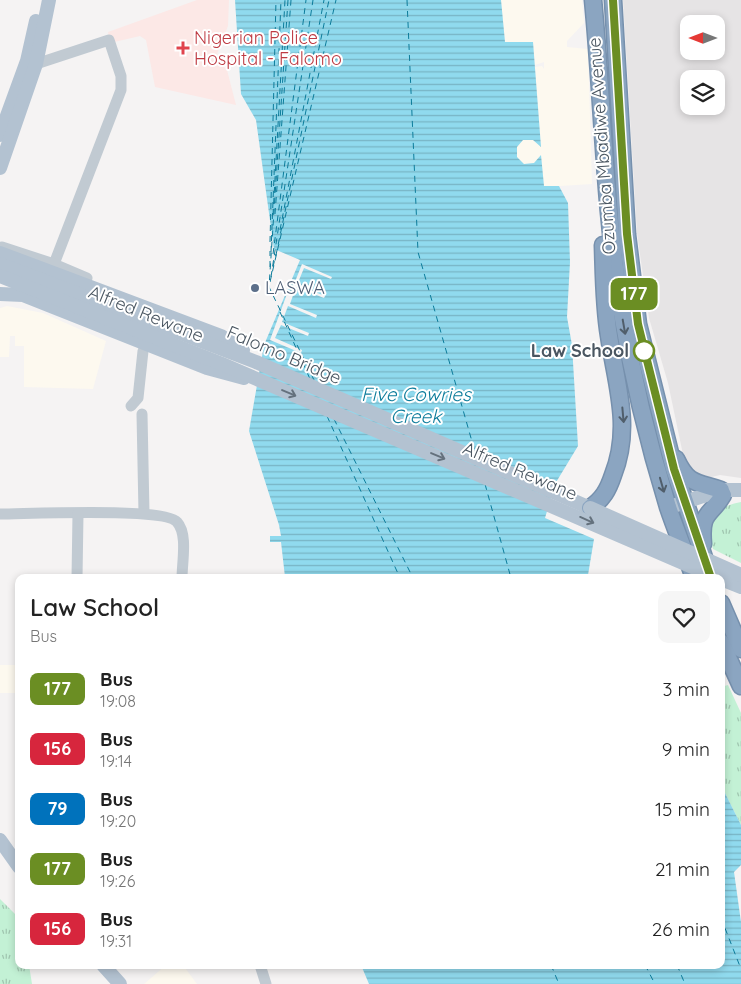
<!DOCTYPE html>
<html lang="en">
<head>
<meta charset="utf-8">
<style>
  body { margin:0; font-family:Quicksand,sans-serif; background:#f6f6f6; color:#222; height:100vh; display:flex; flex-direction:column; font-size:19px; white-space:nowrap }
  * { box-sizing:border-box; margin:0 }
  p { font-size:16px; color:#767676 }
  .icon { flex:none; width:28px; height:28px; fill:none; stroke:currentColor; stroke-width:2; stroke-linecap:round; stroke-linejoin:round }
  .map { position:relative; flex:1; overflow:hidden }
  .side { position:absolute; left:15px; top:574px; width:710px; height:395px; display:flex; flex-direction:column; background:#fff; border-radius:10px; box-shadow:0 2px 8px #0003 }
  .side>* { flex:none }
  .badge { padding:0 10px; border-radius:8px; font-size:18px; line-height:32px }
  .needle { width:32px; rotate:270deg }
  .tools { position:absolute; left:680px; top:15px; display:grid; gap:10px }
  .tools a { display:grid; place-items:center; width:45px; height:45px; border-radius:10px; background:#fff; box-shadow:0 2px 8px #0003; font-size:25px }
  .map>.badge { position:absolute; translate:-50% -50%; box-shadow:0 0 0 2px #fff }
  .round { display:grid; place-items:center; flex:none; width:52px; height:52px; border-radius:10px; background:#f6f6f6 }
  .head { display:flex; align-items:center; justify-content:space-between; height:85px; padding:0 15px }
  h1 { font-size:24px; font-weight:600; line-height:38px }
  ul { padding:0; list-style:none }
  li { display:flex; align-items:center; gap:15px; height:60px; padding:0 15px }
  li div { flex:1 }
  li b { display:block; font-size:19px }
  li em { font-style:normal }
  li .badge { min-width:55px; font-weight:700; text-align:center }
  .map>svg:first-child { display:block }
  .commercial { fill:#fdf9ef }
  .education { fill:#e6e4e5; fill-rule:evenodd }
  .medical { fill:#fce8e6 }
  .park { fill:url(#park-tufts) }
  .water { fill:url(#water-rules) }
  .pier { fill:#f5f3f3 }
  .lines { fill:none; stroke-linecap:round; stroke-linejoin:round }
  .ferry { stroke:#0c7c9b; stroke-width:1; stroke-dasharray:6 5; stroke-linecap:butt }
  .highway-casing { stroke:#7690ad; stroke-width:19 }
  .minor { stroke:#c1cad2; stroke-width:11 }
  .major { stroke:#b3c2d1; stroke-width:14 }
  .highway { stroke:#8ba5c1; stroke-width:16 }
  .major-bridge { stroke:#b3c2d1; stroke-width:14 }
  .oneway { stroke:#505e6b }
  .oneway2 { stroke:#64717d }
  .line-casing { stroke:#fff; stroke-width:11 }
  .line { stroke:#6b8e23; stroke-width:8 }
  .health-dot { fill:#e0444e; stroke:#fff; stroke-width:2 }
  .service-dot { fill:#5c6f8a; stroke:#fff; stroke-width:2 }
  .stop-dot { fill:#fff; stroke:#6b8e23; stroke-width:2.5 }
  .labels { text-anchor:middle; stroke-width:4; stroke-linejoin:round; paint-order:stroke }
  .health-label { font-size:18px; fill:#be3a42; stroke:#fff; text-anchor:start }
  .street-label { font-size:18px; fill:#4a5661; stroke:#fff }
  .service-label { font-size:18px; fill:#4e5e75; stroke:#fff; text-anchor:start }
  .stop-label { font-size:18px; font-weight:bold; fill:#4a5661; stroke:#fff; text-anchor:end }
  .water-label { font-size:19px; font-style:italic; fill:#0c7c9b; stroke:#fff }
</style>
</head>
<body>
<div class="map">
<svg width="741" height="984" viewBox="0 0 741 984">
  <defs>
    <pattern id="park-tufts" width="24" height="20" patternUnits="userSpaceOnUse" patternTransform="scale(1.25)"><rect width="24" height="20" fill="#c3f1d5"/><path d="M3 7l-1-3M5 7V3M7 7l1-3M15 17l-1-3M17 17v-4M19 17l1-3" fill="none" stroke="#a0c6b0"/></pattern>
    <pattern id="water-rules" width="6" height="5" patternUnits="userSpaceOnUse" patternTransform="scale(1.25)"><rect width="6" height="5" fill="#90daee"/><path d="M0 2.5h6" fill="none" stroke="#78b4c4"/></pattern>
  </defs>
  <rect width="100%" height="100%" fill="#f5f3f3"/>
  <g class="commercial">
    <polygon points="501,0 582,0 584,23 567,41 567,47 588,49 592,184 544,187 541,156 534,163 524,164 517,157 516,147 523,140 533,140 541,146 535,67 542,66 544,69 544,62 535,65 533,42 505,42"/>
    <polygon points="7,306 43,313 106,341 93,389 24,387 24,346 15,346 15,336 10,336 9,357 0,357 0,308"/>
    <rect x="0" y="665" width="19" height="28"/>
    <polygon points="166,965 183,965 197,984 144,984"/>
  </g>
  <path class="education" d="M623,0H741V478L720,475L699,480L685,464L668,383L649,318L637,233ZM689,24H716V51H689ZM689,79H716V106H689Z"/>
  <polygon class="medical" points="197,0 229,0 228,26 217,54 220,55 221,64 227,70 236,105 155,87 146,40 140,36 110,43 108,32"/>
  <g class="park">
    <path d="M741,502V563L713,549C704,520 711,508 741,502Z"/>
    <polygon points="728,685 741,713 741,825 721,785 721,687"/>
    <polygon points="0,899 19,918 19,965 29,965 32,984 0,984"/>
  </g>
  <g class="water">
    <polygon points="235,0 501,0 505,42 533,42 541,147 533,140 523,140 517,147 517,157 524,164 534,163 541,155 544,186 559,186 568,203 570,262 567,317 572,345 578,446 555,484 545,518 594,539 588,575 592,577 285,577 281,542 270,542 270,536 281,536 279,525 249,431 264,345 300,260 274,249 256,120 241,94"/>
    <polygon points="721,785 741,825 741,865 734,872 741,922 741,984 369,984 361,965 721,965"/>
  </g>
  <polygon class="pier" points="302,264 332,277 331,279 304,268 297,285 325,296 324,298 296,287 290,304 317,315 316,318 288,306 282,322 309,333 308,336 281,325 275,338 302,350 301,353 270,340 288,291 291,292"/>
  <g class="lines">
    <g class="ferry">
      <polyline points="288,0 269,287 314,380"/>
      <polyline points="407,0 418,252 475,452"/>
      <polyline points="275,214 291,0"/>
      <polyline points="273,215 285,0"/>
      <polyline points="280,230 324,0"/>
      <polyline points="270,242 276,0"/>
      <polyline points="271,252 281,0"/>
      <polyline points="273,254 306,0"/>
      <polyline points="276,255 329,0"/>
      <polyline points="270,267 270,251"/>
      <polyline points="273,267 276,254"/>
      <polyline points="271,277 313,0"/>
      <polyline points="270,282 336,0"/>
      <polyline points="280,312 310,379"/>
      <polyline points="327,416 400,578"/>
      <polyline points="334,419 413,578"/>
      <polyline points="485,484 511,578"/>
      <polyline points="721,918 741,969"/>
      <polyline points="551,965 559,984"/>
      <polyline points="645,965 655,984"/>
      <polyline points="677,965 685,984"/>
    </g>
    <g class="highway-casing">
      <g id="highway">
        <path d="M593,0C603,103 604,207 621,308C632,375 648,442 668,507C676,531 686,554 694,578"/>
        <polyline points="613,0 627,235 638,324 674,469 708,569"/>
        <path d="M676,459C688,485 697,482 721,490"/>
        <path d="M590,508C603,499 608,490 613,475C632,427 616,384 609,336C604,306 604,275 603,245"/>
        <path d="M703,544C700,511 710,517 723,495"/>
        <polyline points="721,603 741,649"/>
        <polyline points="721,642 741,686"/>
      </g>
    </g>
    <g class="minor">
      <polyline points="31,62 36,64 109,40 121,76 121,90 54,264"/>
      <polyline points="2,247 54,264 87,278"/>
      <polyline points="131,406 138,398 143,351"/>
      <polyline points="142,414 144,513"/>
      <path d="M0,514C27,514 164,507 177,522C188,534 182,562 182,578"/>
      <polyline points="77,578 78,514"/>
      <polyline points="260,965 266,984"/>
    </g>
    <g class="major">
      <polyline points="0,135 27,61 36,21"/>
      <polyline points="0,168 36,64 49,0"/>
      <polyline points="0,253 221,336 243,350"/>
      <polyline points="0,264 256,362 590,508"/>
      <polyline points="0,294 23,295 207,368 244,378"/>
      <polyline points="676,505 721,490 741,490"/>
      <polyline points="721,579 741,587"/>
      <polyline points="0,840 19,867"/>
      <polyline points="103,965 120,984"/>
    </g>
    <use href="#highway" class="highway"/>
    <g class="major-bridge">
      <polyline points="0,276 222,364 718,578"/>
      <polyline points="590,508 741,575"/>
    </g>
  </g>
  <defs><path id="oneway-shaft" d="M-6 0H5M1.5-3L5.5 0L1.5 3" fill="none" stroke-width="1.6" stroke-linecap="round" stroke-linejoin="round" transform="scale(1.25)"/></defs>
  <g class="oneway">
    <use href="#oneway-shaft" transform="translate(624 327) rotate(80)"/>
    <use href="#oneway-shaft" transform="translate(623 415) rotate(85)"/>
    <use href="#oneway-shaft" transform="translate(662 485) rotate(74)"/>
  </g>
  <g class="oneway2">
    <use href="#oneway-shaft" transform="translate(289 393) rotate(23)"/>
    <use href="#oneway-shaft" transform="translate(438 456) rotate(23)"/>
    <use href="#oneway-shaft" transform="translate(587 520) rotate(24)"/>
  </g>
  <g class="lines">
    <g class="line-casing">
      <polyline id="line" points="613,0 627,234 638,324 674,469 711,578"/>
    </g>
    <use href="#line" class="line"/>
  </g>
  <path class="health-dot" d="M180.5 40.5h5v5h5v5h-5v5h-5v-5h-5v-5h5z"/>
  <circle class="service-dot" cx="255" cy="288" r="5"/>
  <circle class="stop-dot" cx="644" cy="351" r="10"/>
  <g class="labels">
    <g class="health-label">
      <text x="194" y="44">Nigerian Police<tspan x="194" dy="21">Hospital - Falomo</tspan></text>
    </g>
    <g class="street-label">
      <text transform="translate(602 146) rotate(-94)" y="6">Ozumba Mbadiwe Avenue</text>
      <text transform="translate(146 314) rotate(22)" y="6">Alfred Rewane</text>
      <text transform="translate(284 355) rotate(23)" y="6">Falomo Bridge</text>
      <text transform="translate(520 471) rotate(23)" y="6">Alfred Rewane</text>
    </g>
    <g class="service-label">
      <text x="265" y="294">LASWA</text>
    </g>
    <g class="stop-label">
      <text x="629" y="357">Law School</text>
    </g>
    <g class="water-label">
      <text x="416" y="401">Five Cowries<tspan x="416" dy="22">Creek</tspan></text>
    </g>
  </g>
</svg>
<div class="tools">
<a><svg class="needle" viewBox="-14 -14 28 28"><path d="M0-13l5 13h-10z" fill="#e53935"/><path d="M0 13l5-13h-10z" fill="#767676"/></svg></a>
<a><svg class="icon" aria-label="layers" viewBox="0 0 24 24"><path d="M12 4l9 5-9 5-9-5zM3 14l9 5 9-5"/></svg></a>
</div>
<b class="badge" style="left:634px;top:294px;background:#6b8e23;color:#fff">177</b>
<section class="side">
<div class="head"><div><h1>Law School</h1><p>Bus</p></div><a class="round"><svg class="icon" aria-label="heart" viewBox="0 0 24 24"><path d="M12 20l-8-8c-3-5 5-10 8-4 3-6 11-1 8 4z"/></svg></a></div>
<ul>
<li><span class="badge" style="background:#6b8e23;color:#fff">177</span><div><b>Bus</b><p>19:08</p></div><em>3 min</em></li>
<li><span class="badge" style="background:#d7263d;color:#fff">156</span><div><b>Bus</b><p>19:14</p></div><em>9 min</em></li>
<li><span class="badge" style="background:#0072bc;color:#fff">79</span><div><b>Bus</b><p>19:20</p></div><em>15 min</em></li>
<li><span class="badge" style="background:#6b8e23;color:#fff">177</span><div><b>Bus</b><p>19:26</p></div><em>21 min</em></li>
<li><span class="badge" style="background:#d7263d;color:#fff">156</span><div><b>Bus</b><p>19:31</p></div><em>26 min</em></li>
</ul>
</section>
</div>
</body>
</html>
